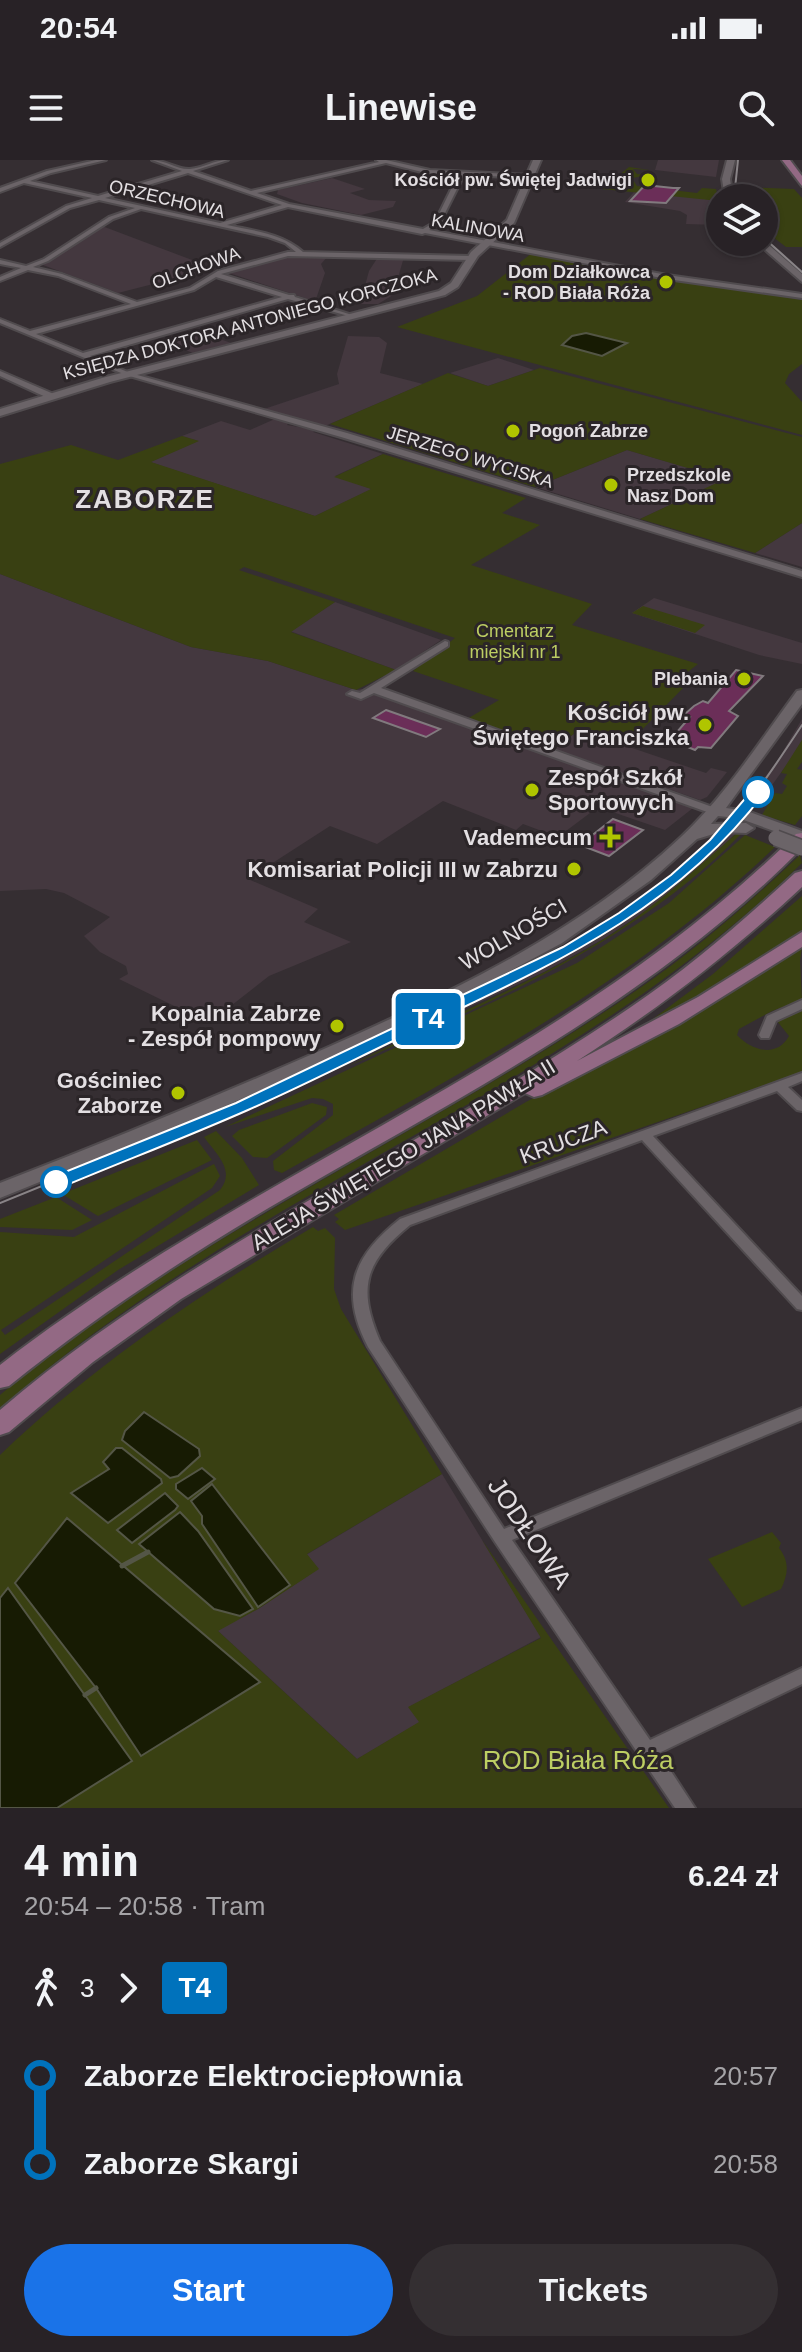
<!DOCTYPE html>
<html lang="en">
<head>
<meta charset="utf-8">
<style>
  body { margin:0; font-family:Arial,sans-serif; background:#342f32; color:#f1f3f6; height:100vh; display:flex; flex-direction:column; font-size:30px; white-space:nowrap }
  * { box-sizing:border-box; margin:0 }
  p { font-size:26px; color:#a5a4a7 }
  .icon { flex:none; width:44px; height:44px; fill:none; stroke:currentColor; stroke-width:2; stroke-linecap:round; stroke-linejoin:round }
  .map { position:relative; height:1648px; overflow:hidden }
  .details { display:flex; flex-direction:column; background:#282226; flex:1 }
  .details>* { flex:none }
  .badge { padding:0 16px; border-radius:6px; font-size:28px; line-height:52px }
  .fabs { position:absolute; left:706px; top:24px; display:grid; gap:16px }
  .fabs a { display:grid; place-items:center; width:72px; height:72px; border-radius:50%; background:#282226; box-shadow:0 2px 6px #0004,0 0 0 2px #443f43; font-size:40px }
  .map>.badge { position:absolute; translate:-50% -50%; box-shadow:0 0 0 4px #fff }
  .legs { display:flex; align-items:center; gap:12px; height:88px; padding:0 24px; font-size:26px }
  .legs p { margin-inline-start:auto }
  .overview { display:flex; align-items:center; justify-content:space-between; height:136px; padding:0 24px }
  h1 { font-size:44px; font-weight:700; line-height:60px }
  .button { display:flex; gap:16px; margin-top:auto; padding:16px 24px }
  .button a { flex:1; height:92px; border-radius:48px; background:#1a73e8; color:#fff; font-size:32px; font-weight:700; line-height:92px; text-align:center }
  .button a+a { background:#342f32; color:#f1f3f6 }
  ul { padding:0 24px; list-style:none }
  li { display:flex; align-items:center; gap:28px; height:88px; font-size:30px }
  li i { display:grid; place-items:center; width:12px; height:100%; margin:0 10px; background:currentColor }
  li i::after { content:''; width:20px; height:20px; margin:-10px; border:6px solid; border-radius:50%; background:#282226 }
  li p { margin-inline-start:auto }
  li:first-child i { background:linear-gradient(#0000 50%,currentColor 0) }
  li:last-child i { background:linear-gradient(currentColor 50%,#0000 0) }
  .status { display:flex; justify-content:space-between; align-items:center; height:56px; padding:0 40px; background:#282226; direction:ltr }
  .status svg { height:22px; fill:currentColor }
  header { display:flex; justify-content:space-between; align-items:center; height:104px; padding:0 24px; background:#282226; font-size:36px; font-weight:700 }
  .map>svg:first-child { display:block }
  .built { fill:#44383f }
  .green { fill:#394012; fill-rule:evenodd }
  .water { fill:#171b03; stroke:#545646; stroke-width:2 }
  .lines { fill:none; stroke-linecap:round; stroke-linejoin:round }
  .stream { stroke:#545646; stroke-width:5 }
  .building { fill:#6b2e58; stroke:#817a7e; stroke-width:2 }
  .street-casing { stroke:#504b4e; stroke-width:4 }
  .secondary-casing { stroke:#504b4e; stroke-width:4 }
  .primary-casing { stroke:#504b4e; stroke-width:4 }
  .street { fill:#6b6468; fill-rule:evenodd }
  .secondary { fill:#6b6468; fill-rule:evenodd }
  .primary { fill:#936984; fill-rule:evenodd }
  .tram { stroke:#898487; stroke-width:2 }
  .secondary-bridge-casing { stroke:#504b4e; stroke-width:18; stroke-linecap:butt }
  .secondary-bridge { stroke:#6b6468; stroke-width:15 }
  .line-1 { fill:#0072bc; stroke:#fff; stroke-width:2 }
  .poi-dot { fill:#b0c500; stroke:#2b2528; stroke-width:3 }
  .stop-1-dot { fill:#fff; stroke:#0072bc; stroke-width:4 }
  .labels { text-anchor:middle; stroke-width:6; stroke-linejoin:round; paint-order:stroke }
  .far-poi-label { font-size:18px; font-weight:bold; fill:#e3dfe2; stroke:#2b2528; text-anchor:end }
  .far-street-label { font-size:18px; fill:#e3dfe2; stroke:#2b2528 }
  .far-park-label { font-size:18px; fill:#bdce63; stroke:#2b2528 }
  .poi-label { font-size:22px; font-weight:bold; fill:#e3dfe2; stroke:#2b2528; text-anchor:end }
  .street-label { font-size:22px; fill:#e3dfe2; stroke:#2b2528 }
  .far-district-label { font-size:26px; font-weight:bold; letter-spacing:2px; fill:#e3dfe2; stroke:#2b2528 }
  .near-street-label { font-size:26px; fill:#e3dfe2; stroke:#2b2528 }
  .near-park-label { font-size:26px; fill:#bdce63; stroke:#2b2528 }
</style>
</head>
<body>
<div class="status"><b>20:54</b><svg viewBox="0 0 49 12"><path d="M0 12V9h3v3zM5 12V6h3v6zM10 12V3h3v9zM15 12V0h3v12zM26 1h20v11H26zM47 4h2v5h-2z"/></svg></div>
<header><svg class="icon" aria-label="menu" viewBox="0 0 24 24"><path d="M4 6h16M4 12h16M4 18h16"/></svg>Linewise<svg class="icon" aria-label="search" viewBox="0 0 24 24"><circle cx="10" cy="10" r="6"/><path d="M15 15l6 6"/></svg></header>
<div class="map">
<svg width="802" height="1648" viewBox="0 0 802 1648">
  <rect width="100%" height="100%" fill="#352e32"/>
  <g class="built">
    <polygon points="658,0 719,0 716,17 655,10"/>
    <polygon points="332,18 365,29 350,33 369,40 396,41 393,47 361,55 302,43 277,34 278,30"/>
    <polygon points="634,32 720,40 720,65 686,64 687,55 680,51 625,42"/>
    <polygon points="102,66 200,103 183,107 196,113 118,133 43,105"/>
    <polygon points="305,95 328,96 321,104 325,113 316,139 311,140 229,113 285,97"/>
    <polygon points="378,97 404,97 393,135 378,144 360,144 369,111"/>
    <polygon points="198,171 231,183 193,193 163,181"/>
    <polygon points="348,176 379,177 387,183 380,213 423,224 325,266 264,249 339,224 337,214"/>
    <polygon points="498,198 534,210 488,226 450,213"/>
    <polygon points="277,258 289,262 287,265 316,270 313,272 383,294 335,316 372,329 315,356 150,302 198,281 182,276 221,261 250,270"/>
    <polygon points="627,290 726,319 640,359 535,327"/>
    <polygon points="802,363 802,407 755,393"/>
    <polygon points="0,414 191,487 268,501 356,530 362,529 693,648 665,670 598,647 558,677 523,664 516,670 443,641 377,684 330,666 248,719 318,749 304,762 351,782 269,816 209,863 119,819 128,814 126,806 100,792 84,776 110,757 64,733 46,729 0,731"/>
    <polygon points="654,438 802,483 802,504 759,495 632,453"/>
    <polygon points="335,442 441,480 396,510 290,471"/>
    <polygon points="802,559 802,580 790,600 760,642 749,639 779,598"/>
    <polygon points="579,570 706,613 711,608 727,612 707,637 700,640 554,589"/>
    <polygon points="723,671 735,674 707,702 647,750 605,778 544,812 431,865 422,858 535,806 595,772 674,717"/>
    <polygon points="442,1314 541,1477 409,1547 420,1562 357,1599 217,1470 258,1449 318,1409 306,1395"/>
  </g>
  <g class="green">
    <polygon points="629,7 650,10 633,9 637,14 651,15 632,18 637,26 697,33 702,28 716,29 719,41 602,29"/>
    <polygon points="738,27 794,29 802,38 802,87 786,87 764,70 764,38 739,38"/>
    <polygon points="532,93 802,140 802,204 789,214 785,223 802,242 802,275 397,167 477,136"/>
    <polygon points="540,208 802,277 802,363 755,393 640,359 725,319 627,290 535,327 330,264 448,213 488,226"/>
    <polygon points="182,276 199,281 151,302 315,356 371,329 334,317 383,294 526,338 502,353 540,365 471,405 592,444 572,465 698,504 676,521 686,525 626,586 579,570 554,589 467,559 499,540 413,511 455,478 244,407 239,410 335,442 291,472 396,510 356,530 268,501 191,487 0,414 0,304 71,285 118,300"/>
    <polygon points="643,446 705,465 695,473 632,453"/>
    <polygon points="802,580 802,602 797,609 802,610 802,656 795,665 762,655 775,633 782,634 787,626 782,623 787,614 781,613"/>
    <path d="M737,673L741,674C631,786 487,843 347,907C432,863 522,829 604,779C656,747 692,712 737,673Z"/>
    <path d="M745,675L775,687C630,826 455,916 282,1013L274,1010L273,1001L333,955V944L323,939L312,938L225,967L577,803L669,743Z"/>
    <path d="M800,695L802,703C568,933 243,1032 0,1249V1235C194,1072 430,973 637,830C696,790 748,744 800,695Z"/>
    <polygon points="802,736 802,772 710,833 638,870 713,814"/>
    <path d="M802,786L800,801L802,840L772,851L739,869L737,875C752,891 777,898 789,876L777,861L778,858L802,847V912L345,1070L335,1062L339,1059L334,1055L526,942L729,834Z"/>
    <polygon points="312,943 327,947 326,955 267,998 253,997 232,976 239,970"/>
    <path d="M216,971L242,998L259,1025L118,1110L0,1194V1072L74,1077L214,1004L220,1016L212,1028L1,1170L5,1175L220,1030C236,1010 216,994 204,977Z"/>
    <polygon points="197,980 212,1000 98,1056 62,1034"/>
    <polygon points="56,1037 92,1060 72,1070 0,1067 0,1059"/>
    <path d="M313,1067L318,1071L325,1068L335,1078L334,1129L341,1149L442,1314L307,1394L319,1409L258,1449L218,1471L357,1599L419,1562L408,1547L541,1478L482,1380L669,1648H57L132,1601L7,1429L0,1438V1295C94,1205 201,1133 313,1067ZM122,1289L161,1319V1323L108,1363L72,1333L110,1309ZM180,1353L198,1371L253,1449H214L139,1385ZM202,1356L290,1426L258,1447L202,1365ZM66,1358L259,1522L141,1596L96,1528Z"/>
    <path d="M772,1372L781,1383L779,1388C790,1402 788,1414 781,1429L742,1447L708,1399Z"/>
  </g>
  <g class="water">
    <polygon points="586,173 627,183 602,196 562,185 572,176"/>
    <polygon points="144,1252 199,1289 200,1296 178,1316 170,1318 122,1280 125,1271"/>
    <polygon points="116,1288 122,1288 161,1319 162,1323 108,1363 71,1333 109,1309 103,1302"/>
    <polygon points="202,1308 215,1319 188,1339 176,1329 176,1324"/>
    <polygon points="212,1324 290,1425 258,1447 202,1364 202,1356 191,1341"/>
    <polygon points="165,1333 178,1346 175,1350 132,1383 117,1370"/>
    <polygon points="180,1352 198,1371 253,1449 240,1456 214,1449 139,1384"/>
    <polygon points="67,1358 260,1522 141,1596 96,1528 15,1423"/>
    <polygon points="8,1428 132,1601 57,1648 0,1648 0,1438"/>
  </g>
  <g class="lines">
    <g class="stream">
      <polyline points="122,1406 148,1392"/>
      <polyline points="85,1535 96,1528"/>
    </g>
  </g>
  <g class="building">
    <polygon points="645,25 673,28 679,28 666,43 630,41"/>
    <polygon points="736,510 763,516 729,551 738,556 711,588 698,587 695,590 673,581 671,579 690,557 685,554 694,546 703,541 708,543"/>
    <polygon points="386,550 440,569 426,577 373,558"/>
    <polygon points="613,659 643,670 609,696 580,685"/>
  </g>
  <g class="lines">
    <g class="street-casing">
      <g id="street">
        <path d="M96,0H106L51,13L30,21L98,36L182,11L152,0C165,0 178,10 190,9C203,8 214,0 228,0L193,11L251,31L379,2L376,0H386L430,10L530,15L532,18L464,15L440,63L429,70L667,115L802,134V138L667,119L425,73L422,74L288,47L227,65C254,71 282,73 303,92L470,96L473,98L470,100L288,96L221,114L289,135H294L295,137L352,155V157L288,139L90,196L130,213L347,273L802,411V417L341,277L126,215L0,163V159L30,171L131,144L58,116L28,110L0,121V117L21,108L0,104V100L26,106L44,99L109,57L135,48L99,40L70,48L0,87V83L66,46L92,38L24,23L0,32V28L47,11ZM386,3L430,14L458,15L435,62L423,69L289,44L257,33ZM188,13L282,45L220,63L105,38ZM141,49L268,77L285,83L296,92H288L218,111L190,128L137,142L62,114L33,107L48,101L113,59ZM216,117L282,137L83,193L36,174L194,130Z"/>
        <polygon points="0,211 56,235 57,237 50,239 0,216"/>
        <polygon points="445,481 448,482 448,486 381,528 718,649 719,651 718,653 710,653 374,533 361,539 347,534 352,531 360,533"/>
        <polygon points="802,840 802,849 776,861 769,878 761,878 759,875 767,856"/>
        <path d="M802,913V921L788,927L802,940V951L797,950L777,931L653,976L802,1136V1150L797,1149L642,980L410,1065C365,1102 357,1127 380,1181L504,1369L802,1248V1260L512,1380L650,1580L802,1508V1524L659,1593L695,1648H675L495,1382L368,1187C339,1131 353,1096 400,1059Z"/>
      </g>
    </g>
    <g class="secondary-casing">
      <g id="secondary">
        <polygon points="533,0 541,0 514,63 478,96 458,127 445,135 110,222 0,256 0,249 102,218 439,131 451,123 471,92 507,60"/>
        <polygon points="727,0 735,0 730,19 733,38 725,38 722,19"/>
        <polygon points="764,81 802,114 802,122 756,82"/>
        <path d="M802,530V544L726,648L747,651L802,671V681L738,658L718,656L711,664L746,663L754,668L746,673L720,672L697,679L651,720L562,783L418,860L203,956L0,1038V1023C109,981 217,936 324,889C450,833 579,773 681,677C726,635 760,581 797,531Z"/>
      </g>
    </g>
    <g class="primary-casing">
      <g id="primary">
        <polygon points="782,0 790,0 802,16 802,26"/>
        <path d="M802,673V688C653,839 465,934 284,1039C188,1095 96,1156 9,1226L0,1228V1205C253,1008 567,902 796,674Z"/>
        <path d="M802,711V727C732,792 658,849 577,901L698,837L802,772V787L679,864L542,935L534,937L525,933L181,1139L93,1202L9,1272L0,1275V1250C191,1086 425,988 631,847C690,807 743,761 795,713Z"/>
      </g>
    </g>
    <use href="#street" class="street"/>
    <use href="#secondary" class="secondary"/>
    <use href="#primary" class="primary"/>
    <g class="tram">
      <polyline points="734,38 738,0"/>
      <polyline points="764,78 802,112"/>
      <path d="M0,1043L253,940L577,783C629,752 679,719 721,675C752,641 777,603 802,565"/>
    </g>
    <g class="secondary-bridge-casing">
      <polyline id="secondary-bridge" points="776,678 802,688"/>
    </g>
    <use href="#secondary-bridge" class="secondary-bridge"/>
  </g>
  <path class="line-1" d="M753,629L765,632C675,752 549,806 418,869C361,896 305,925 248,950C187,977 124,1001 62,1027L56,1028L47,1022L50,1018L236,943L563,787L619,753L671,715L710,680Z"/>
  <g class="poi-dot">
    <circle cx="648" cy="20" r="8"/>
    <circle cx="666" cy="122" r="8"/>
    <circle cx="513" cy="271" r="8"/>
    <circle cx="611" cy="325" r="8"/>
    <circle cx="744" cy="519" r="8"/>
    <circle cx="705" cy="565" r="8"/>
    <circle cx="532" cy="630" r="8"/>
    <path d="M606 665h8v8h8v8h-8v8h-8v-8h-8v-8h8z"/>
    <circle cx="574" cy="709" r="8"/>
    <circle cx="337" cy="866" r="8"/>
    <circle cx="178" cy="933" r="8"/>
  </g>
  <g class="stop-1-dot">
    <circle cx="758" cy="632" r="14"/>
    <circle cx="56" cy="1022" r="14"/>
  </g>
  <g class="labels">
    <g class="far-poi-label">
      <text x="632" y="26">Kościół pw. Świętej Jadwigi</text>
      <text x="650" y="118">Dom Działkowca<tspan x="650" dy="21">- ROD Biała Róża</tspan></text>
      <text x="529" y="277" text-anchor="start">Pogoń Zabrze</text>
      <text x="627" y="321" text-anchor="start">Przedszkole<tspan x="627" dy="21">Nasz Dom</tspan></text>
      <text x="728" y="525">Plebania</text>
    </g>
    <g class="far-street-label">
      <text transform="translate(167 39) rotate(13)" y="6">ORZECHOWA</text>
      <text transform="translate(478 68) rotate(10)" y="6">KALINOWA</text>
      <text transform="translate(196 108) rotate(-20)" y="6">OLCHOWA</text>
      <text transform="translate(250 164) rotate(-15)" y="6">KSIĘDZA DOKTORA ANTONIEGO KORCZOKA</text>
      <text transform="translate(470 297) rotate(17)" y="6">JERZEGO WYCISKA</text>
    </g>
    <g class="far-park-label">
      <text x="515" y="477">Cmentarz<tspan x="515" dy="21">miejski nr 1</tspan></text>
    </g>
    <g class="poi-label">
      <text x="689" y="560">Kościół pw.<tspan x="689" dy="25">Świętego Franciszka</tspan></text>
      <text x="548" y="625" text-anchor="start">Zespół Szkół<tspan x="548" dy="25">Sportowych</tspan></text>
      <text x="592" y="685">Vademecum</text>
      <text x="558" y="717">Komisariat Policji III w Zabrzu</text>
      <text x="321" y="861">Kopalnia Zabrze<tspan x="321" dy="25">- Zespół pompowy</tspan></text>
      <text x="162" y="928">Gościniec<tspan x="162" dy="25">Zaborze</tspan></text>
    </g>
    <g class="street-label">
      <text transform="translate(513 774) rotate(-30)" y="8">WOLNOŚCI</text>
      <text transform="translate(563 981) rotate(-20)" y="8">KRUCZA</text>
      <text transform="translate(403 994) rotate(-31)" y="8">ALEJA ŚWIĘTEGO JANA PAWŁA II</text>
    </g>
    <g class="far-district-label">
      <text x="145" y="348">ZABORZE</text>
    </g>
    <g class="near-street-label">
      <text transform="translate(530 1373) rotate(56)" y="9">JODŁOWA</text>
    </g>
    <g class="near-park-label">
      <text x="578" y="1609">ROD Biała Róża</text>
    </g>
  </g>
</svg>
<div class="fabs">
<a><svg class="icon" aria-label="layers" viewBox="0 0 24 24"><path d="M12 4l9 5-9 5-9-5zM3 14l9 5 9-5"/></svg></a>
</div>
<b class="badge" style="left:428px;top:859px;background:#0072bc;color:#fff">T4</b>
</div>
<section class="details">
<div class="overview"><div><h1>4 min</h1><p>20:54 – 20:58 · Tram</p></div><b>6.24 zł</b></div>
<div class="legs"><svg class="icon" aria-label="walk" viewBox="0 0 24 24"><circle cx="13" cy="4" r="2"/><path d="M13 8l-2 6 4 7M11 14l-3 7M7 12l3-4h3l4 4"/></svg>3<svg class="icon" aria-label="forward" viewBox="0 0 24 24"><path d="M9 5l7 7-7 7"/></svg><b class="badge" style="background:#0072bc;color:#fff">T4</b></div>
<ul>
<li><i style="color:#0072bc"></i><b>Zaborze Elektrociepłownia</b><p>20:57</p></li>
<li><i style="color:#0072bc"></i><b>Zaborze Skargi</b><p>20:58</p></li>
</ul>
<div class="button"><a>Start</a><a>Tickets</a></div>
</section>
</body>
</html>
